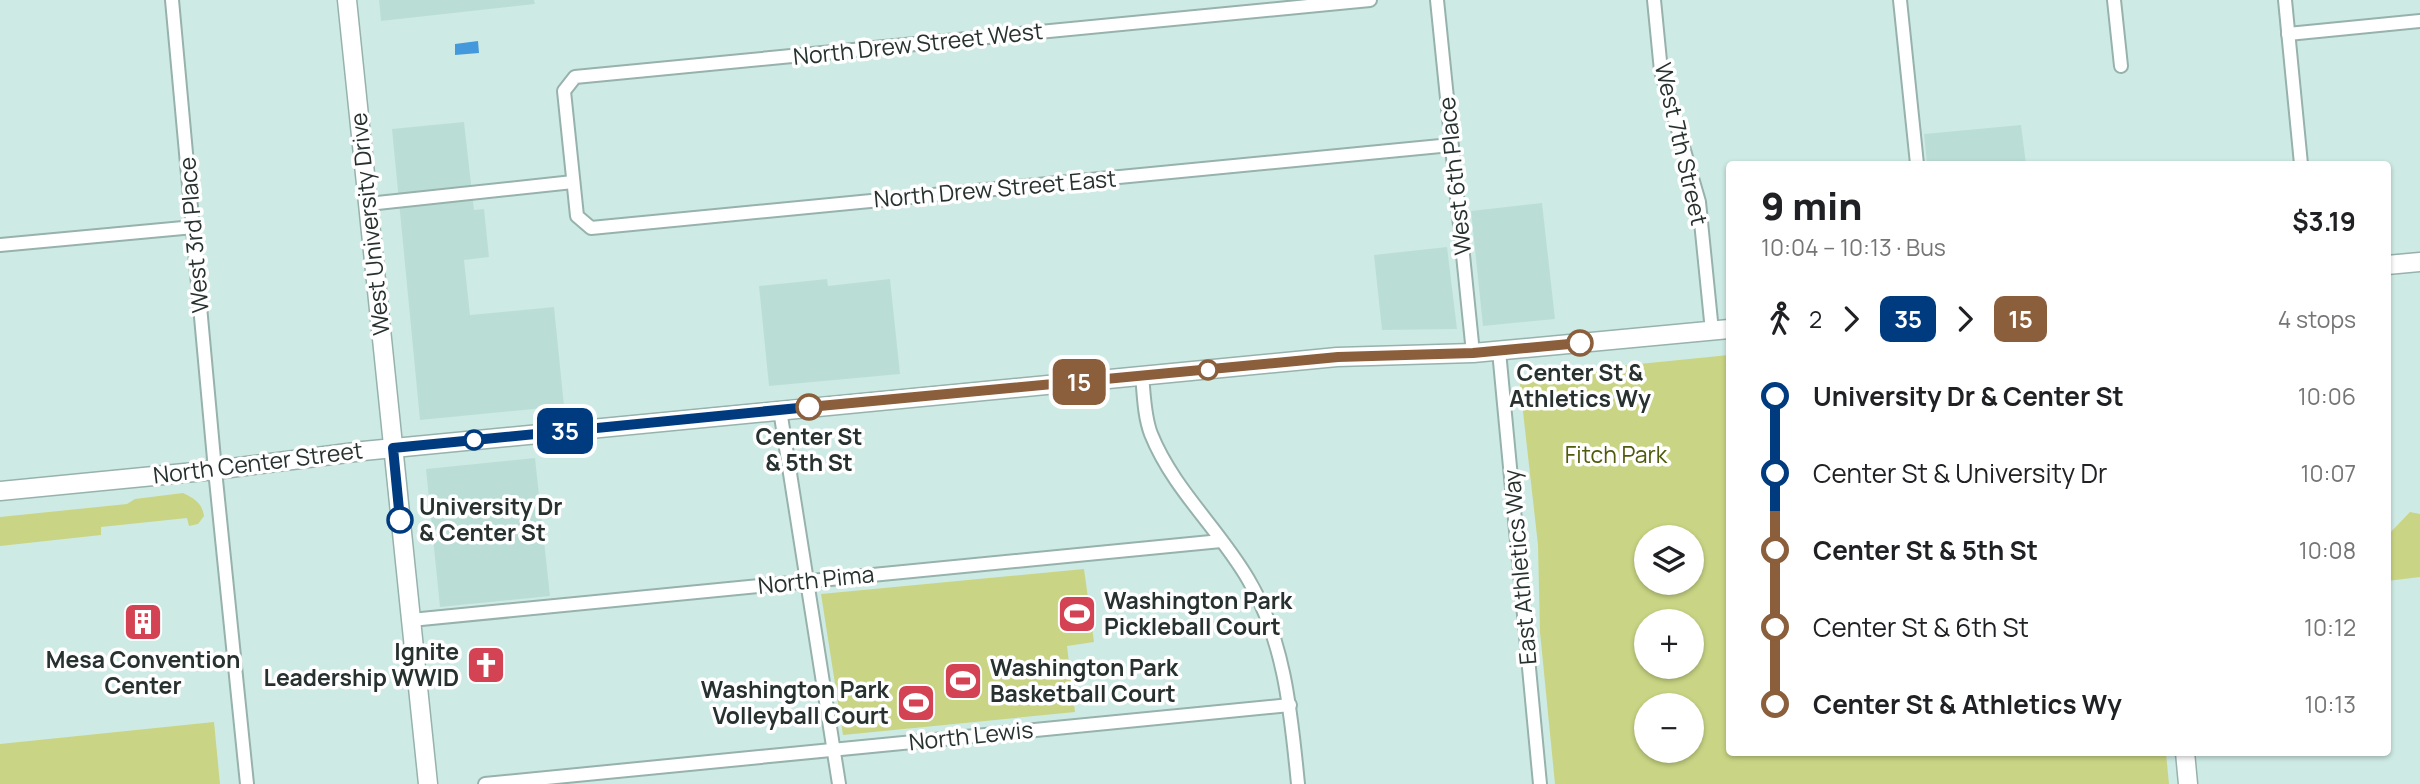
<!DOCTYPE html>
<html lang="en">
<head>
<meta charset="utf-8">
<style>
  body { margin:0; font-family:Manrope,sans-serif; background:#f6f6f6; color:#202124; height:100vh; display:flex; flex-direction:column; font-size:26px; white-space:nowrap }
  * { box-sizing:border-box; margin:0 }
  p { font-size:23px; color:#757577 }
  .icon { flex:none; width:38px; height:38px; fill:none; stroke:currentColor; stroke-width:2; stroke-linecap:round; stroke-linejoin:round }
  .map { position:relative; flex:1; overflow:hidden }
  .side { position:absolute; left:1726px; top:161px; width:665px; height:595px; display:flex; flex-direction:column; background:#fff; border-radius:7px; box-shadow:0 2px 5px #0004 }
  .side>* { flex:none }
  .badge { padding:0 14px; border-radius:10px; font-size:24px; line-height:46px }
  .buttons { position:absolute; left:1634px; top:525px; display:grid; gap:14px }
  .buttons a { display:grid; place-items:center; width:70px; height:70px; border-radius:50%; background:#fff; box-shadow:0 2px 5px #0004; font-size:35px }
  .map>.badge { position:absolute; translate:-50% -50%; box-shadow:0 0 0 4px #fff }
  .legs { display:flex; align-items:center; gap:10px; height:77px; padding:0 35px; font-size:23px }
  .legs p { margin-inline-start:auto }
  .headline { display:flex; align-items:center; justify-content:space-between; height:119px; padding:0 35px }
  h1 { font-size:38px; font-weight:800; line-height:52px }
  ul { padding:0 35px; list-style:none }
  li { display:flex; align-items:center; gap:24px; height:77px; font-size:26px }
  li i { display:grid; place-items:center; width:10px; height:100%; margin:0 9px; background:currentColor }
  li i::after { content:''; width:18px; height:18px; margin:-9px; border:5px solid; border-radius:50%; background:#fff }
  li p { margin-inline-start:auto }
  li:first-child i { background:linear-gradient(#0000 50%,currentColor 0) }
  li:last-child i { background:linear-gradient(currentColor 50%,#0000 0) }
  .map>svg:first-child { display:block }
  .built { fill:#baded6 }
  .green { fill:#c9d584; fill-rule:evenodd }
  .water { fill:#4399dc }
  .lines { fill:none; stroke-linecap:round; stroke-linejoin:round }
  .street-casing { stroke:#97b2ac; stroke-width:16 }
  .secondary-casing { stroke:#97b2ac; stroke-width:21 }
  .street { stroke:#fff; stroke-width:12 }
  .secondary { stroke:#fff; stroke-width:18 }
  .line-1-casing { stroke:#fff; stroke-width:16 }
  .line-2-casing { stroke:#fff; stroke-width:16 }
  .line-1 { stroke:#003b80; stroke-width:10 }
  .line-2 { stroke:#8b5e3c; stroke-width:10 }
  .stop-2-dot { fill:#fff; stroke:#8b5e3c; stroke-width:3.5 }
  .stop-1-dot { fill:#fff; stroke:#003b80; stroke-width:3.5 }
  .labels { text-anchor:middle; stroke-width:7; stroke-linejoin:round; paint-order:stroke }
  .street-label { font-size:23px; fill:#27312f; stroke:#fff }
  .stop-label { font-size:23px; font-weight:bold; fill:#27312f; stroke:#fff }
  .park-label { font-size:23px; fill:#51590a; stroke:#fff }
  .poi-label { font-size:23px; font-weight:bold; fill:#27312f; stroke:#fff; text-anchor:start }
</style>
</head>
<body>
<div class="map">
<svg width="2420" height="784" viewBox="0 0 2420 784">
  <rect width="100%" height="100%" fill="#ceeae4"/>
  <g class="built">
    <polygon points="379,0 534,0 535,4 381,21"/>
    <polygon points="464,122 474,210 484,209 489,257 464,260 470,315 554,307 564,406 420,420 392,129"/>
    <polygon points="2021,125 2026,164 1927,164 1924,134"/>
    <polygon points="1542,203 1555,319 1483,326 1471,211"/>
    <polygon points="1447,247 1457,329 1382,330 1374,255"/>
    <polygon points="827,279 828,286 890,279 900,374 769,386 759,286"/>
    <polygon points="535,458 550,596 440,607 426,469"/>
  </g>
  <g class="green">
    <path d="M1729,355V752L2166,753L2169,784H1555L1540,632L1538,545L1519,376ZM1647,537H1692V583H1647ZM1647,621H1692V667H1647ZM1647,705H1692V751H1647Z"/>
    <path d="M183,493C195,499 202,503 204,516L198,524L189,526L187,518L101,527V535L0,546V517L127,504L135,499Z"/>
    <polygon points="2410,512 2420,514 2420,577 2387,581 2387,536"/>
    <polygon points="1084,569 1094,642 1067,646 1075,712 843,735 821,594"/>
    <polygon points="214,722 220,784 0,784 0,744"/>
  </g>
  <polygon class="water" points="478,41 479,53 455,55 455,44"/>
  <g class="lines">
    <g class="street-casing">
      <g id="street">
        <polyline points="172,0 215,470 247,784"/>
        <polyline points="1370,0 575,77 564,91 577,216 591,228 1451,145"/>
        <polyline points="1437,0 1473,353"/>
        <polyline points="1654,0 1661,71 1699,202 1712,331"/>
        <polyline points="1900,0 1917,164"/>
        <polyline points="2114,0 2121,66"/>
        <polyline points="2285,0 2301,164"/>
        <polyline points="2288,34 2420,21"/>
        <polyline points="368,204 573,182"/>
        <polyline points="0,245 194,227"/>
        <polyline points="1499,351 1540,784"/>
        <path d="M1142,376C1144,394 1144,416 1151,434C1173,489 1219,529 1248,579C1285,641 1291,714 1298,784"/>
        <polyline points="780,410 839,784"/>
        <polyline points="411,620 1221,541"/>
        <polyline points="485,784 1290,705"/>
      </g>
    </g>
    <g class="secondary-casing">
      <g id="secondary">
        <polyline points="347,0 428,784"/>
        <polyline points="2387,265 2420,262"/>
        <polyline points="0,491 215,470 363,451 1337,357 1473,353 1729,329"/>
        <polyline points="2185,752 2188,784"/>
      </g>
    </g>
    <use href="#street" class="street"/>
    <use href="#secondary" class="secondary"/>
  </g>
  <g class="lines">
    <g class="line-1-casing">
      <polyline id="line-1" points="400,520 393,448 809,407"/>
    </g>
    <g class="line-2-casing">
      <polyline id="line-2" points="809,407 1338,357 1473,353 1580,343"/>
    </g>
    <use href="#line-1" class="line-1"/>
    <use href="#line-2" class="line-2"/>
  </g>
  <defs>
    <g id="stadium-square" transform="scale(2.0125)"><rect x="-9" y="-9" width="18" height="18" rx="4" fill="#d44353" stroke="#fff"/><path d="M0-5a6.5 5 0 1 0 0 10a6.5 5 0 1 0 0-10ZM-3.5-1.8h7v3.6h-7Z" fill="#fff"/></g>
    <g id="building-square" transform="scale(2.0125)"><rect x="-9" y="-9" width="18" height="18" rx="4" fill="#d44353" stroke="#fff"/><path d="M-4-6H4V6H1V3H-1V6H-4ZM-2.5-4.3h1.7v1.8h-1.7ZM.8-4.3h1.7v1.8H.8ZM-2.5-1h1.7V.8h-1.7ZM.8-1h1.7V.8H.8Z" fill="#fff"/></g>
    <g id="church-square" transform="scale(2.0125)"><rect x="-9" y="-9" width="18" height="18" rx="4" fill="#d44353" stroke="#fff"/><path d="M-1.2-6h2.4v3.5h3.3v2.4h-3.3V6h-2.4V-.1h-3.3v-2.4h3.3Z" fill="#fff"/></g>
  </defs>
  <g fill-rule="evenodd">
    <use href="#stadium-square" x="1077" y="614"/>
    <use href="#building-square" x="143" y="622"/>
    <use href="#church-square" x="486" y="665"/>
    <use href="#stadium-square" x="963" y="681"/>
    <use href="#stadium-square" x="916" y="703"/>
  </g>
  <g class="stop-2-dot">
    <circle cx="1580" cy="343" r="12"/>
    <circle cx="1208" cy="370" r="9"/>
    <circle cx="809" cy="407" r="12"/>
  </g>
  <g class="stop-1-dot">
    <circle cx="474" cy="440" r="9"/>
    <circle cx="400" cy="520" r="12"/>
  </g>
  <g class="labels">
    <g class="street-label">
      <text transform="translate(918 44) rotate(-6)" y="8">North Drew Street West</text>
      <text transform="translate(1681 144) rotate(77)" y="8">West 7th Street</text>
      <text transform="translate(1455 176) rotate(-96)" y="8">West 6th Place</text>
      <text transform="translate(995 189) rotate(-5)" y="8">North Drew Street East</text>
      <text transform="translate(370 224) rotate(-96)" y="8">West University Drive</text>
      <text transform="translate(194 235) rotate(-95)" y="8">West 3rd Place</text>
      <text transform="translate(258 463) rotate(-7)" y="8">North Center Street</text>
      <text transform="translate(1520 567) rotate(-95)" y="8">East Athletics Way</text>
      <text transform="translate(816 580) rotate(-6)" y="8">North Pima</text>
      <text transform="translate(971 736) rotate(-6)" y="8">North Lewis</text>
    </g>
    <g class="stop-label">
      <text x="1580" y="381">Center St &amp;<tspan x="1580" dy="26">Athletics Wy</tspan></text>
      <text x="809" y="445">Center St<tspan x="809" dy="26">&amp; 5th St</tspan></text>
      <text x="419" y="515" text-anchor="start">University Dr<tspan x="419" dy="26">&amp; Center St</tspan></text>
    </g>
    <g class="park-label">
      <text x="1616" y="463">Fitch Park</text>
    </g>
    <g class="poi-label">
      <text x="1104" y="609">Washington Park<tspan x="1104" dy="26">Pickleball Court</tspan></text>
      <text x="459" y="660" text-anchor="end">Ignite<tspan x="459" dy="26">Leadership WWID</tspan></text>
      <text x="143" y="668" text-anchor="middle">Mesa Convention<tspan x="143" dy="26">Center</tspan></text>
      <text x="990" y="676">Washington Park<tspan x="990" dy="26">Basketball Court</tspan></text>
      <text x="889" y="698" text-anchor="end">Washington Park<tspan x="889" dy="26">Volleyball Court</tspan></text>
    </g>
  </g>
</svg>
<div class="buttons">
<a><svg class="icon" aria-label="layers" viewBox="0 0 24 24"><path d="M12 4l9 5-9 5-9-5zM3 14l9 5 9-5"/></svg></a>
<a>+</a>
<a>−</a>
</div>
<b class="badge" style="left:565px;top:431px;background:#003b80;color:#fff">35</b>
<b class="badge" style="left:1079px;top:382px;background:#8b5e3c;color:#fff">15</b>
<section class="side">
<div class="headline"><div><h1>9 min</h1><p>10:04 – 10:13 · Bus</p></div><b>$3.19</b></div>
<div class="legs"><svg class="icon" aria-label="walk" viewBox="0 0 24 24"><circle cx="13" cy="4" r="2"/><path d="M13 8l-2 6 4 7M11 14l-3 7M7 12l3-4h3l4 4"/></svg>2<svg class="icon" aria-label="forward" viewBox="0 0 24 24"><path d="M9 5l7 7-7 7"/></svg><b class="badge" style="background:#003b80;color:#fff">35</b><svg class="icon" aria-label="forward" viewBox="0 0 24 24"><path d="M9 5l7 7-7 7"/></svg><b class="badge" style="background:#8b5e3c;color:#fff">15</b><p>4 stops</p></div>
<ul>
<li><i style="color:#003b80"></i><b>University Dr &amp; Center St</b><p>10:06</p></li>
<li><i style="color:#003b80"></i><span>Center St &amp; University Dr</span><p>10:07</p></li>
<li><i style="color:#8b5e3c"></i><b>Center St &amp; 5th St</b><p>10:08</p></li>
<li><i style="color:#8b5e3c"></i><span>Center St &amp; 6th St</span><p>10:12</p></li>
<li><i style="color:#8b5e3c"></i><b>Center St &amp; Athletics Wy</b><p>10:13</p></li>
</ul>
</section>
</div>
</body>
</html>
